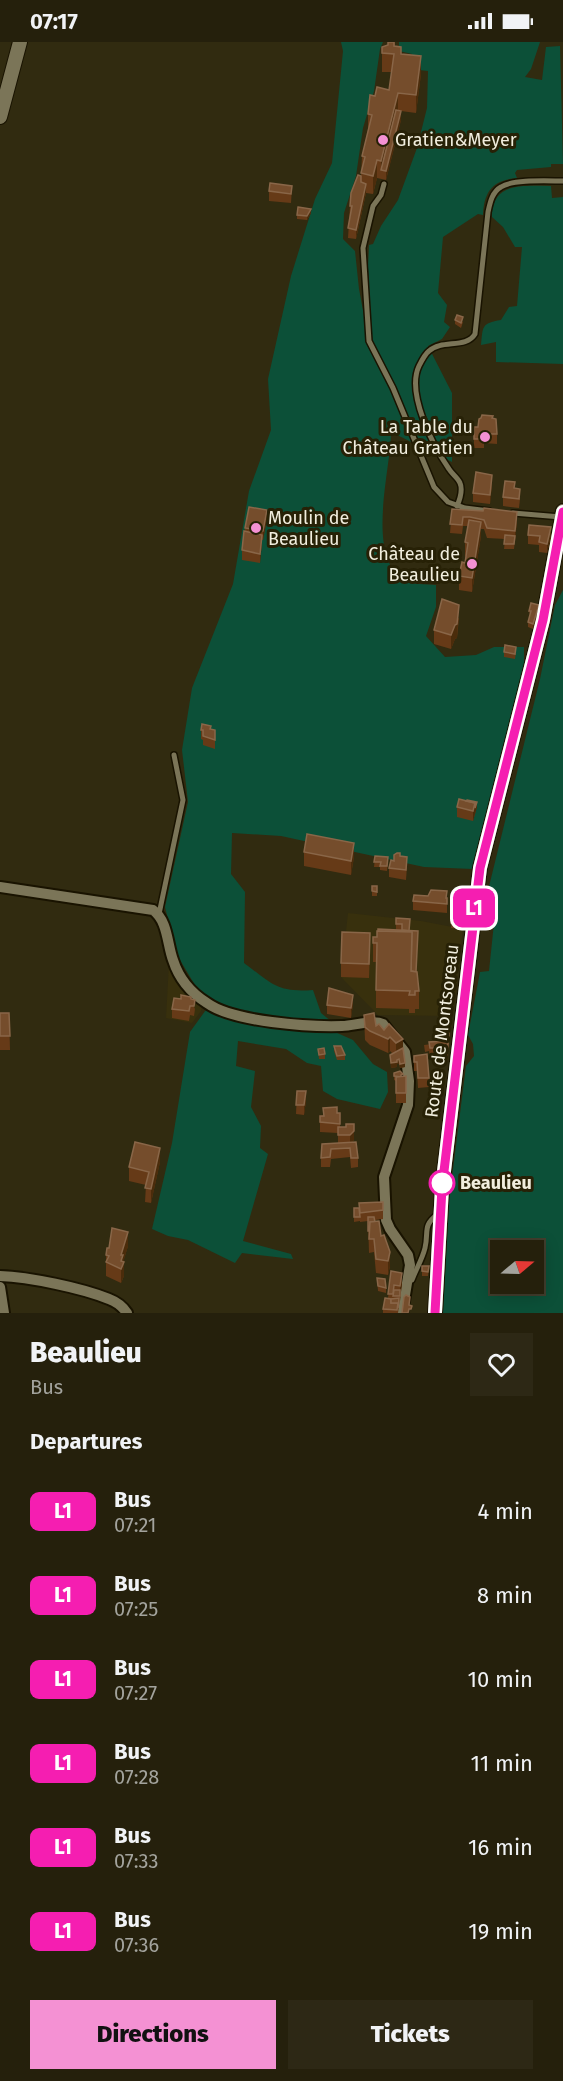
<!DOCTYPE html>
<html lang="en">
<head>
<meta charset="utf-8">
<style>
  body { margin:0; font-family:"Fira Sans",sans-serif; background:#2d2815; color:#f1f3f6; height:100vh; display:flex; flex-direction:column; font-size:22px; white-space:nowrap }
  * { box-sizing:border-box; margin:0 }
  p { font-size:20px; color:#a3a39d }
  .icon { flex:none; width:33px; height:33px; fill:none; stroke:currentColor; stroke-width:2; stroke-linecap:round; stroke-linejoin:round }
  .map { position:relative; height:1271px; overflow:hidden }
  .panel { display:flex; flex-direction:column; background:#25200c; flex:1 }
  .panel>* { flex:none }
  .badge { padding:0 12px; border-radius:9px; font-size:21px; line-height:39px }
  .needle { width:39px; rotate:71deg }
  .controls { position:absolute; left:490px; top:1198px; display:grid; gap:12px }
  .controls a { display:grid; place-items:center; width:54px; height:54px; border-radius:0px; background:#25200c; box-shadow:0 3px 15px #0003,0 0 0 2px #423e2d; font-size:30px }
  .map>.badge { position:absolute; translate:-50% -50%; box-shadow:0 0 0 3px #fff }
  h2 { padding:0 30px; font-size:22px; line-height:54px }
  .round { display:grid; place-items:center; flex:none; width:63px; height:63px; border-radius:0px; background:#2d2815 }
  .head { display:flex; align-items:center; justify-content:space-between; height:102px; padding:0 30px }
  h1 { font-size:28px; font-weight:800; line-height:45px }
  .button { display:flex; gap:12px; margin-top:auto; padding:12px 30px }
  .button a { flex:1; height:69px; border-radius:0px; background:#f491d3; color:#111; font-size:24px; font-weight:800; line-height:69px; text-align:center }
  .button a+a { background:#2d2815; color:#f1f3f6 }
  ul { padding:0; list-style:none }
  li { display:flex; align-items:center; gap:18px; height:84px; padding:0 30px }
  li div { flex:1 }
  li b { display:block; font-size:22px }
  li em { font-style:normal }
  li .badge { min-width:66px; font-weight:700; text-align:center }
  .status { display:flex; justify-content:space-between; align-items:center; height:42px; padding:0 30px; background:#25200c; direction:ltr }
  .status svg { height:16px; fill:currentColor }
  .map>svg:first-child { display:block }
  .built { fill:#38300d }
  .green { fill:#0c5038; fill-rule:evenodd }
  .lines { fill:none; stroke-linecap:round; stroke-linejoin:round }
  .lane-casing { stroke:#191300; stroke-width:8 }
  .street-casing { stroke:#191300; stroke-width:14 }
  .secondary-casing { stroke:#191300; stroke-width:16 }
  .lane { stroke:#7b7558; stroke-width:5 }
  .street { stroke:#7b7558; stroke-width:10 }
  .secondary { stroke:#7b7558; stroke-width:14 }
  .wall { fill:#663a17 }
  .shaded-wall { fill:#4b2c0b }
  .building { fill:#754d2c; stroke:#896648; stroke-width:1.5 }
  .line-casing { stroke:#fff; stroke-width:14 }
  .line { stroke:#f51eb1; stroke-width:9 }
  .poi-dot { fill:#f491d3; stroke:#272106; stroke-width:2 }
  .stop-dot { fill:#fff; stroke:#f51eb1; stroke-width:3 }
  .labels { text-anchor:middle; stroke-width:6; stroke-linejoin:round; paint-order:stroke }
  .poi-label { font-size:18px; fill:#f1eede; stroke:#272106; text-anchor:start }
  .street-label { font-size:18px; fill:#f1eede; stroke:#272106 }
  .stop-label { font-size:18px; font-weight:bold; fill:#f1eede; stroke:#272106; text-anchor:start }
</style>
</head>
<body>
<div class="status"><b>07:17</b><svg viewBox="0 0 49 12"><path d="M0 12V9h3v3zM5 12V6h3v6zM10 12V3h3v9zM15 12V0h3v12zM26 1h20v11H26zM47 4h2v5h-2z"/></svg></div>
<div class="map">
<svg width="563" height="1271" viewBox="0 0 563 1271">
  <rect width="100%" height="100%" fill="#312b10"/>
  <g class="built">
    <polygon points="348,871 421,879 463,887 453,974 378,973 341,935"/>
    <polygon points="169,921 202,962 201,969 192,981 166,976"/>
  </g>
  <g class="green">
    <path d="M341,0H383L380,7L374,49L363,86L356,134L344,171L343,197L355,209L359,247L367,290H371L368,225L369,203L373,202L381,184L398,158L417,106L427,66L428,29L410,27L412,12L399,9V0H540L531,27L525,35L542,38L546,5L560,4L563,122H551V125L517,128L515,131L517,136C493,138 484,149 483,173L478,172L443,195L438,251L447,263L444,280L450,285L442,297L428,304L452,351V420L391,390C391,428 365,514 404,538C411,543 427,542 436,543V565L426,594L445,615L476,613L494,605H524V626L473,827L424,825L281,794L232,791L231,832L245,850L244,921C271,941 277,951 313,948L321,971L332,980L335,990L353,998L373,1022L387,1030L388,1050L380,1067L337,1057L323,1049L321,1024L307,1021L286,1007L238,999L236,1024L255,1029L251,1065L261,1084L260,1106L268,1112L243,1199L291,1212L293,1217L242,1211L235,1221L188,1198L168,1194L152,1187L172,1101L190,990L208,965L177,913L165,865L188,760L182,708L192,646L233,542L249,449L271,388L268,337L291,234L315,157L332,121L343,9Z"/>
    <path d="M551,144L552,156L563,155V322L496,320V300L481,303C483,285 481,281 501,278L509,265L517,264L522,205H515L503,185L492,175C492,139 524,144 551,144Z"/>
    <path d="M563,548V1271H443L449,1159L466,1024L474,1014L473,1002L468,993L480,930L489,929L494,881L481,877L540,637L555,563ZM501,1209H534V1242H501Z"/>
  </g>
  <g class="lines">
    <g class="lane-casing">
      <g id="lane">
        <polyline points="384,142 381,153 373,164 363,206 369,299 393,346 434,445 448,460 465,466 489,469"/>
        <path d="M457,464C460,457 463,448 460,441C458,436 452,432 449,427C433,404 406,351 419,324C421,320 425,312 429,309C442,297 466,307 475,292L488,170C490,161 492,150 501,145C513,137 548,139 563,139"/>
        <polyline points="513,471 561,475"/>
        <polyline points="159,872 183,758 174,713"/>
        <path d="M412,1238C416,1227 422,1218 425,1206C429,1189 422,1184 438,1172"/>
      </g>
    </g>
    <g class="street-casing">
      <g id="street">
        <path d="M0,845L153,868C168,879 167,902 173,918C179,937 191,951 207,961C233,980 309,985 342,984C354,984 373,977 383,982L405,1010L409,1039L408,1063L384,1135L386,1178L390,1187L408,1213L410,1223L402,1271"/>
        <path d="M0,1234C29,1235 82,1246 109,1257C117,1260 123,1265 127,1271"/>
        <polyline points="0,1245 4,1271"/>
      </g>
    </g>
    <g class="secondary-casing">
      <g id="secondary">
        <polyline points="0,75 20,0"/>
        <polyline points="435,1271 442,1146 480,826 543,578 563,469"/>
      </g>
    </g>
    <use href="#lane" class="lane"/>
    <use href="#street" class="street"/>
    <use href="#secondary" class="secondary"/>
  </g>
  <g class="wall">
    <polygon points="395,0 395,4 401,12 421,32 416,71 401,69 401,78 386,138 377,136 373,152 366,151 356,197 348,196 350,164 361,134 362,114 368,88 368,72 375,54 389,48 392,30 382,30 382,5"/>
    <polygon points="292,144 291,161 269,159 269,149"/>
    <polygon points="311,171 307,178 297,177 297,173"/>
    <polygon points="455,278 463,280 461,286 455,282"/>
    <polygon points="492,376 497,392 497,402 484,401 484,406 474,406 474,385 478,385"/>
    <polygon points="492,442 490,462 473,460 473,451"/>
    <polygon points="515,447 520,457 519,466 503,464 503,455"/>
    <polygon points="452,467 517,479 514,507 504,507 505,497 487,496 484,487 481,487 481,494 472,550 459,548 459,534 465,521 466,515 465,514 465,500 468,484 463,484 462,492 450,491"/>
    <polygon points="267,477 263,498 262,498 260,521 242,518 242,508 245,486"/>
    <polygon points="528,493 551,495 547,511 539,510 539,503 528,502"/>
    <polygon points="539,567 533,587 528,585 528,580 530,573 529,569"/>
    <polygon points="459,576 457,596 455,597 451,607 434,602 434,588"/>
    <polygon points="504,610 516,610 515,617 504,615"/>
    <polygon points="211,687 215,697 215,707 203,703 203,698 201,697 201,688"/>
    <polygon points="457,765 477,765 473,779 457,775"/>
    <polygon points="304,810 354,815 351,833 304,824"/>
    <polygon points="375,814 388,820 387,829 380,828 380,825 374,825"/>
    <polygon points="400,814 407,824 406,838 389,835 389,826 394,819"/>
    <rect x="372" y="844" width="5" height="10"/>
    <polygon points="447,856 447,871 413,868 413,859"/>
    <polygon points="452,875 464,877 463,887 451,886"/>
    <polygon points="396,876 410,889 419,949 419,967 415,967 415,971 409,971 409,967 376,966 376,920 373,920 373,901 377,895 396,888"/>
    <polygon points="370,905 369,936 341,935 341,921"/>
    <polygon points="181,957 191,958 195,967 194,974 190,973 189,979 172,976 172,967"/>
    <polygon points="353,962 351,976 327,972 327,963"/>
    <polygon points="0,971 9,971 10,1008 0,1008"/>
    <polygon points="364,973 376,984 384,988 403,1006 405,1025 400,1026 399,1022 397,1022 397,1025 391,1026 390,1013 393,1012 390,1009 388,1011 370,1003 365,998"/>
    <polygon points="449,1000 447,1020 436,1021 436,1015 430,1016 429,1009 425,1010 424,1003"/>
    <polygon points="334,1004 345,1013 345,1018 337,1018 334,1009"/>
    <polygon points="318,1007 325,1012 325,1017 319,1017"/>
    <polygon points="414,1014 429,1036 429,1045 418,1046 417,1029 414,1029"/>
    <polygon points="394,1034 406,1034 406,1061 396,1061 396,1039 394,1038"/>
    <polygon points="297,1049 306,1059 304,1073 296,1072"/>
    <polygon points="337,1071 340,1071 340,1085 346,1085 354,1082 354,1098 352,1100 358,1116 358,1125 351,1126 350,1115 331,1117 330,1125 321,1125 321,1116 338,1101 338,1091 320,1090 320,1074"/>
    <polygon points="160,1120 151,1161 145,1160 146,1143 129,1139 129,1125"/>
    <polygon points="383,1160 383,1177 375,1178 381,1194 390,1224 388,1233 376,1231 374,1210 369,1211 368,1179 360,1180 360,1179 354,1180 354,1166 359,1166"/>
    <polygon points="128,1204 123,1220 124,1234 121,1241 106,1234 106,1213 109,1206"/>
    <polygon points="429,1224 428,1234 422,1234 422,1229"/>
    <polygon points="391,1229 402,1241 398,1271 383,1271 383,1267 388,1256"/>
    <polygon points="377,1236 386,1246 386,1251 378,1249"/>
  </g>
  <g class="shaded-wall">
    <polygon points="421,14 421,32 416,71 416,53"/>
    <polygon points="398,51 398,69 381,128 381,119"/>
    <polygon points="401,69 401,78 386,138 386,129"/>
    <polygon points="377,118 377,136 373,152 373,134"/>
    <polygon points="366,142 366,151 356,197 356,188"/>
    <polygon points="311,167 311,171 307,178 307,174"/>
    <polygon points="492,433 492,442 490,462 490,453"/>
    <polygon points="267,468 267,477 263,498 263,489"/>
    <polygon points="517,470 517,479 515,499 515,489"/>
    <polygon points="481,480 481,494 472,550 472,536"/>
    <polygon points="551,485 551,495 547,511 547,502"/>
    <polygon points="262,493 262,502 260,521 260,512"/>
    <polygon points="459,563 457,596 455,597 451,607 451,593"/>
    <polygon points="539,563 539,567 533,587 533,582"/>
    <polygon points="477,760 477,765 473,779 473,769 475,761"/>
    <polygon points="354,801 354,815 351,833 351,819"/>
    <polygon points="353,953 353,962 351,976 351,966"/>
    <polygon points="390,995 390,1009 388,1011 388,997"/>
    <polygon points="403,997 403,1011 396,1015 396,1001"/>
    <polygon points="399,1017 399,1022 397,1022 397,1025 391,1026 391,1021"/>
    <polygon points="405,1021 405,1025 400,1026 400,1022"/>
    <polygon points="306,1049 306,1059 304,1073 304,1063"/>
    <polygon points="354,1089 354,1098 350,1102 350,1093"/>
    <polygon points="160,1106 160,1120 151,1161 151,1147"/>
    <polygon points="128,1190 128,1204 123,1221 124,1220 124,1234 121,1241 121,1213"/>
    <polygon points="390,1210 390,1224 388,1233 388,1219"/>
    <polygon points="402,1231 402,1241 400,1259 400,1244"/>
  </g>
  <g class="building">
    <polygon points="388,0 394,0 394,4 401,5 401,12 421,14 416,53 398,51 381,119 377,118 373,134 361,131 365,115 362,114 372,73 368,72 370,53 375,54 377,45 389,48 394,12 382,11 382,5 388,3"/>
    <polygon points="396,68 401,69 386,129 381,128"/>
    <polygon points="358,133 361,134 361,140 366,142 356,188 348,186 352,164 350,164 351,151"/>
    <polygon points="270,141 292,144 291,152 269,149"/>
    <polygon points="298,165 311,167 307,174 297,173"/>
    <polygon points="457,273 463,275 461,281 455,278"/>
    <polygon points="482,373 493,374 492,376 496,377 497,392 484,392 484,397 474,397 474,385 478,385 479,377 481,376"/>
    <polygon points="476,430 492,433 490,453 473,451"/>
    <polygon points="505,439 515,440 514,446 520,447 519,457 503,455"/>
    <polygon points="249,465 267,468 263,489 245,486"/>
    <polygon points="484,466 517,470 515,489 487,486 484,478 470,475 463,475 462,483 450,482 452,467 483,469"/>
    <polygon points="469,478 481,480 472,536 459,534 462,520 465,521 468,501 465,500"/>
    <polygon points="529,483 551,485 547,502 539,500 540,494 528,493"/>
    <polygon points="244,489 262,493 260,512 242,508"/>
    <polygon points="505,493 515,494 514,502 504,502"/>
    <polygon points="442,557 459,563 457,582 455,583 451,593 434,588"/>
    <polygon points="531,561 539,563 533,582 528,580 531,569 529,569"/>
    <polygon points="505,603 516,605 515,612 504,610"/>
    <polygon points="202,682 211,684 210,687 215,688 215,698 203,694 203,688 201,688"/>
    <polygon points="459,757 475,761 473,769 457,765"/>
    <polygon points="467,758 477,760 475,766 475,761 466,759"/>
    <polygon points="307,792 354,801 351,819 304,810"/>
    <polygon points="397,811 400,811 400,814 407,815 406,828 389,826 391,818 394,819 394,813"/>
    <polygon points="375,814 388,815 387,824 380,824 381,820 374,820"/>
    <polygon points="372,844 377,844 377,850 372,849"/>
    <polygon points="431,848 447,849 446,856 447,856 447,862 413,859 414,853 428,854"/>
    <polygon points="452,875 464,877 463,882 451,881"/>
    <polygon points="396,876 410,877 409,889 402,888 402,882 396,882"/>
    <polygon points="378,887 418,889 416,930 411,929 412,890 378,889"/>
    <polygon points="377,889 412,890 411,929 417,930 419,949 415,949 415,953 409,953 410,949 376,948 377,901 373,901 373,895 377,895"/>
    <polygon points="342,890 370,891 369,922 341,921"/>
    <polygon points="329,946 353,953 351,966 327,963"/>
    <polygon points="181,953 191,955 191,957 195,958 194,964 190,964 189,969 172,967 174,956 181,957"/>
    <polygon points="0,971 9,971 10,994 0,994"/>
    <polygon points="374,971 376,984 379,982 384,988 389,982 403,997 396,1001 390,995 388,997 370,989 365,985 364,973"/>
    <polygon points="449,991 447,1011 436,1012 436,1006 430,1006 429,1000 442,999 443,993"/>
    <polygon points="334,1004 341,1004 345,1013 337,1014"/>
    <polygon points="324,1006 325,1012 319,1013 318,1007"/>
    <polygon points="403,1006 405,1021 400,1022 399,1017 397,1018 397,1020 391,1021 390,1013"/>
    <polygon points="427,1012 429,1036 418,1036 417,1020 414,1020 414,1014"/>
    <polygon points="400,1029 403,1032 401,1033 401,1035 394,1034 394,1031"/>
    <polygon points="406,1034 406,1051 396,1051 396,1035"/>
    <polygon points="297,1049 306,1049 304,1063 296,1063"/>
    <polygon points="337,1065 337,1071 340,1071 340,1082 320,1080 320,1074 324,1074 323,1066"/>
    <polygon points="346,1082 354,1082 354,1089 350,1093 338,1093 338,1085 346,1085"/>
    <polygon points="135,1100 160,1106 151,1147 145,1146 149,1130 129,1125"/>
    <polygon points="356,1100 358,1116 351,1116 350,1106 331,1107 330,1115 321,1116 322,1102"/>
    <polygon points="383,1160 383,1168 360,1171 359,1161"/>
    <polygon points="354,1166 359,1166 360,1175 354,1175"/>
    <polygon points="368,1175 374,1175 375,1180 370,1180 369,1189 368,1189"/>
    <polygon points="379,1179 381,1194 384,1193 390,1210 388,1219 376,1217 374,1197 369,1197 370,1180"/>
    <polygon points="112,1186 128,1190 121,1213 123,1213 121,1219 124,1220 121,1227 106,1220 109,1214 106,1213 107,1206 109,1206"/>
    <polygon points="422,1224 429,1224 428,1230 422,1229"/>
    <polygon points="391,1229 402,1231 400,1244 394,1243 393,1252 388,1252"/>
    <polygon points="377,1236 385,1237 386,1246 378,1244"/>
    <polygon points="394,1248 400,1248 400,1254 393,1254"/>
    <polygon points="406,1253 410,1255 409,1263 412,1264 411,1267 409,1267 408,1271 402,1271 404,1255"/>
    <polygon points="385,1256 391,1257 391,1261 398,1261 397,1268 383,1267"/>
    <polygon points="399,1256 398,1266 398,1261 391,1261 391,1257"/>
  </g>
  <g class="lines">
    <g class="line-casing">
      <polyline id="line" points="435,1271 442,1146 480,826 543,578 563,470"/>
    </g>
    <use href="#line" class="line"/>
  </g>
  <g class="poi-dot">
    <circle cx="383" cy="98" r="6"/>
    <circle cx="485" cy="395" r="6"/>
    <circle cx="256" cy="486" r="6"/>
    <circle cx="472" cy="522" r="6"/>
  </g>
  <circle class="stop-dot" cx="442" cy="1141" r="12"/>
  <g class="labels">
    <g class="poi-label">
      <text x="395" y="104">Gratien&amp;Meyer</text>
      <text x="473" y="391" text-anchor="end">La Table du<tspan x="473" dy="21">Château Gratien</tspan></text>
      <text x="268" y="482">Moulin de<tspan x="268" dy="21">Beaulieu</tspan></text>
      <text x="460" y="518" text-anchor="end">Château de<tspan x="460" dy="21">Beaulieu</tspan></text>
    </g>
    <g class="street-label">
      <text transform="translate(442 989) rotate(-83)" y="6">Route de Montsoreau</text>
    </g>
    <g class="stop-label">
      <text x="460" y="1147">Beaulieu</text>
    </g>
  </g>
</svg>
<div class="controls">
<a><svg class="needle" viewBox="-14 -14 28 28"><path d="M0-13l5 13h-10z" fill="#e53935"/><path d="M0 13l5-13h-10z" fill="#a3a39d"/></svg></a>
</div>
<b class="badge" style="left:474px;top:866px;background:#f51eb1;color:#fff">L1</b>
</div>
<section class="panel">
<div class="head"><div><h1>Beaulieu</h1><p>Bus</p></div><a class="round"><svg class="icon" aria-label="heart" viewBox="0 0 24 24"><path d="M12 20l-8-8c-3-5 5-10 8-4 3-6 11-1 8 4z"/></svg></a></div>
<h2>Departures</h2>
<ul>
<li><span class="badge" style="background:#f51eb1;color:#fff">L1</span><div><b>Bus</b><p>07:21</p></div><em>4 min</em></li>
<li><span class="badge" style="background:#f51eb1;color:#fff">L1</span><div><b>Bus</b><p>07:25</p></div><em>8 min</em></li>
<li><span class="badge" style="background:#f51eb1;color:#fff">L1</span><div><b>Bus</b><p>07:27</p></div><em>10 min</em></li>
<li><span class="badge" style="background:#f51eb1;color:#fff">L1</span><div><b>Bus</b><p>07:28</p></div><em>11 min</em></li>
<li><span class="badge" style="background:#f51eb1;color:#fff">L1</span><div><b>Bus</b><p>07:33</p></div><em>16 min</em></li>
<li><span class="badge" style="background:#f51eb1;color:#fff">L1</span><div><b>Bus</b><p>07:36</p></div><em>19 min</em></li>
</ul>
<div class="button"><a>Directions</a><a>Tickets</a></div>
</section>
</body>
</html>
